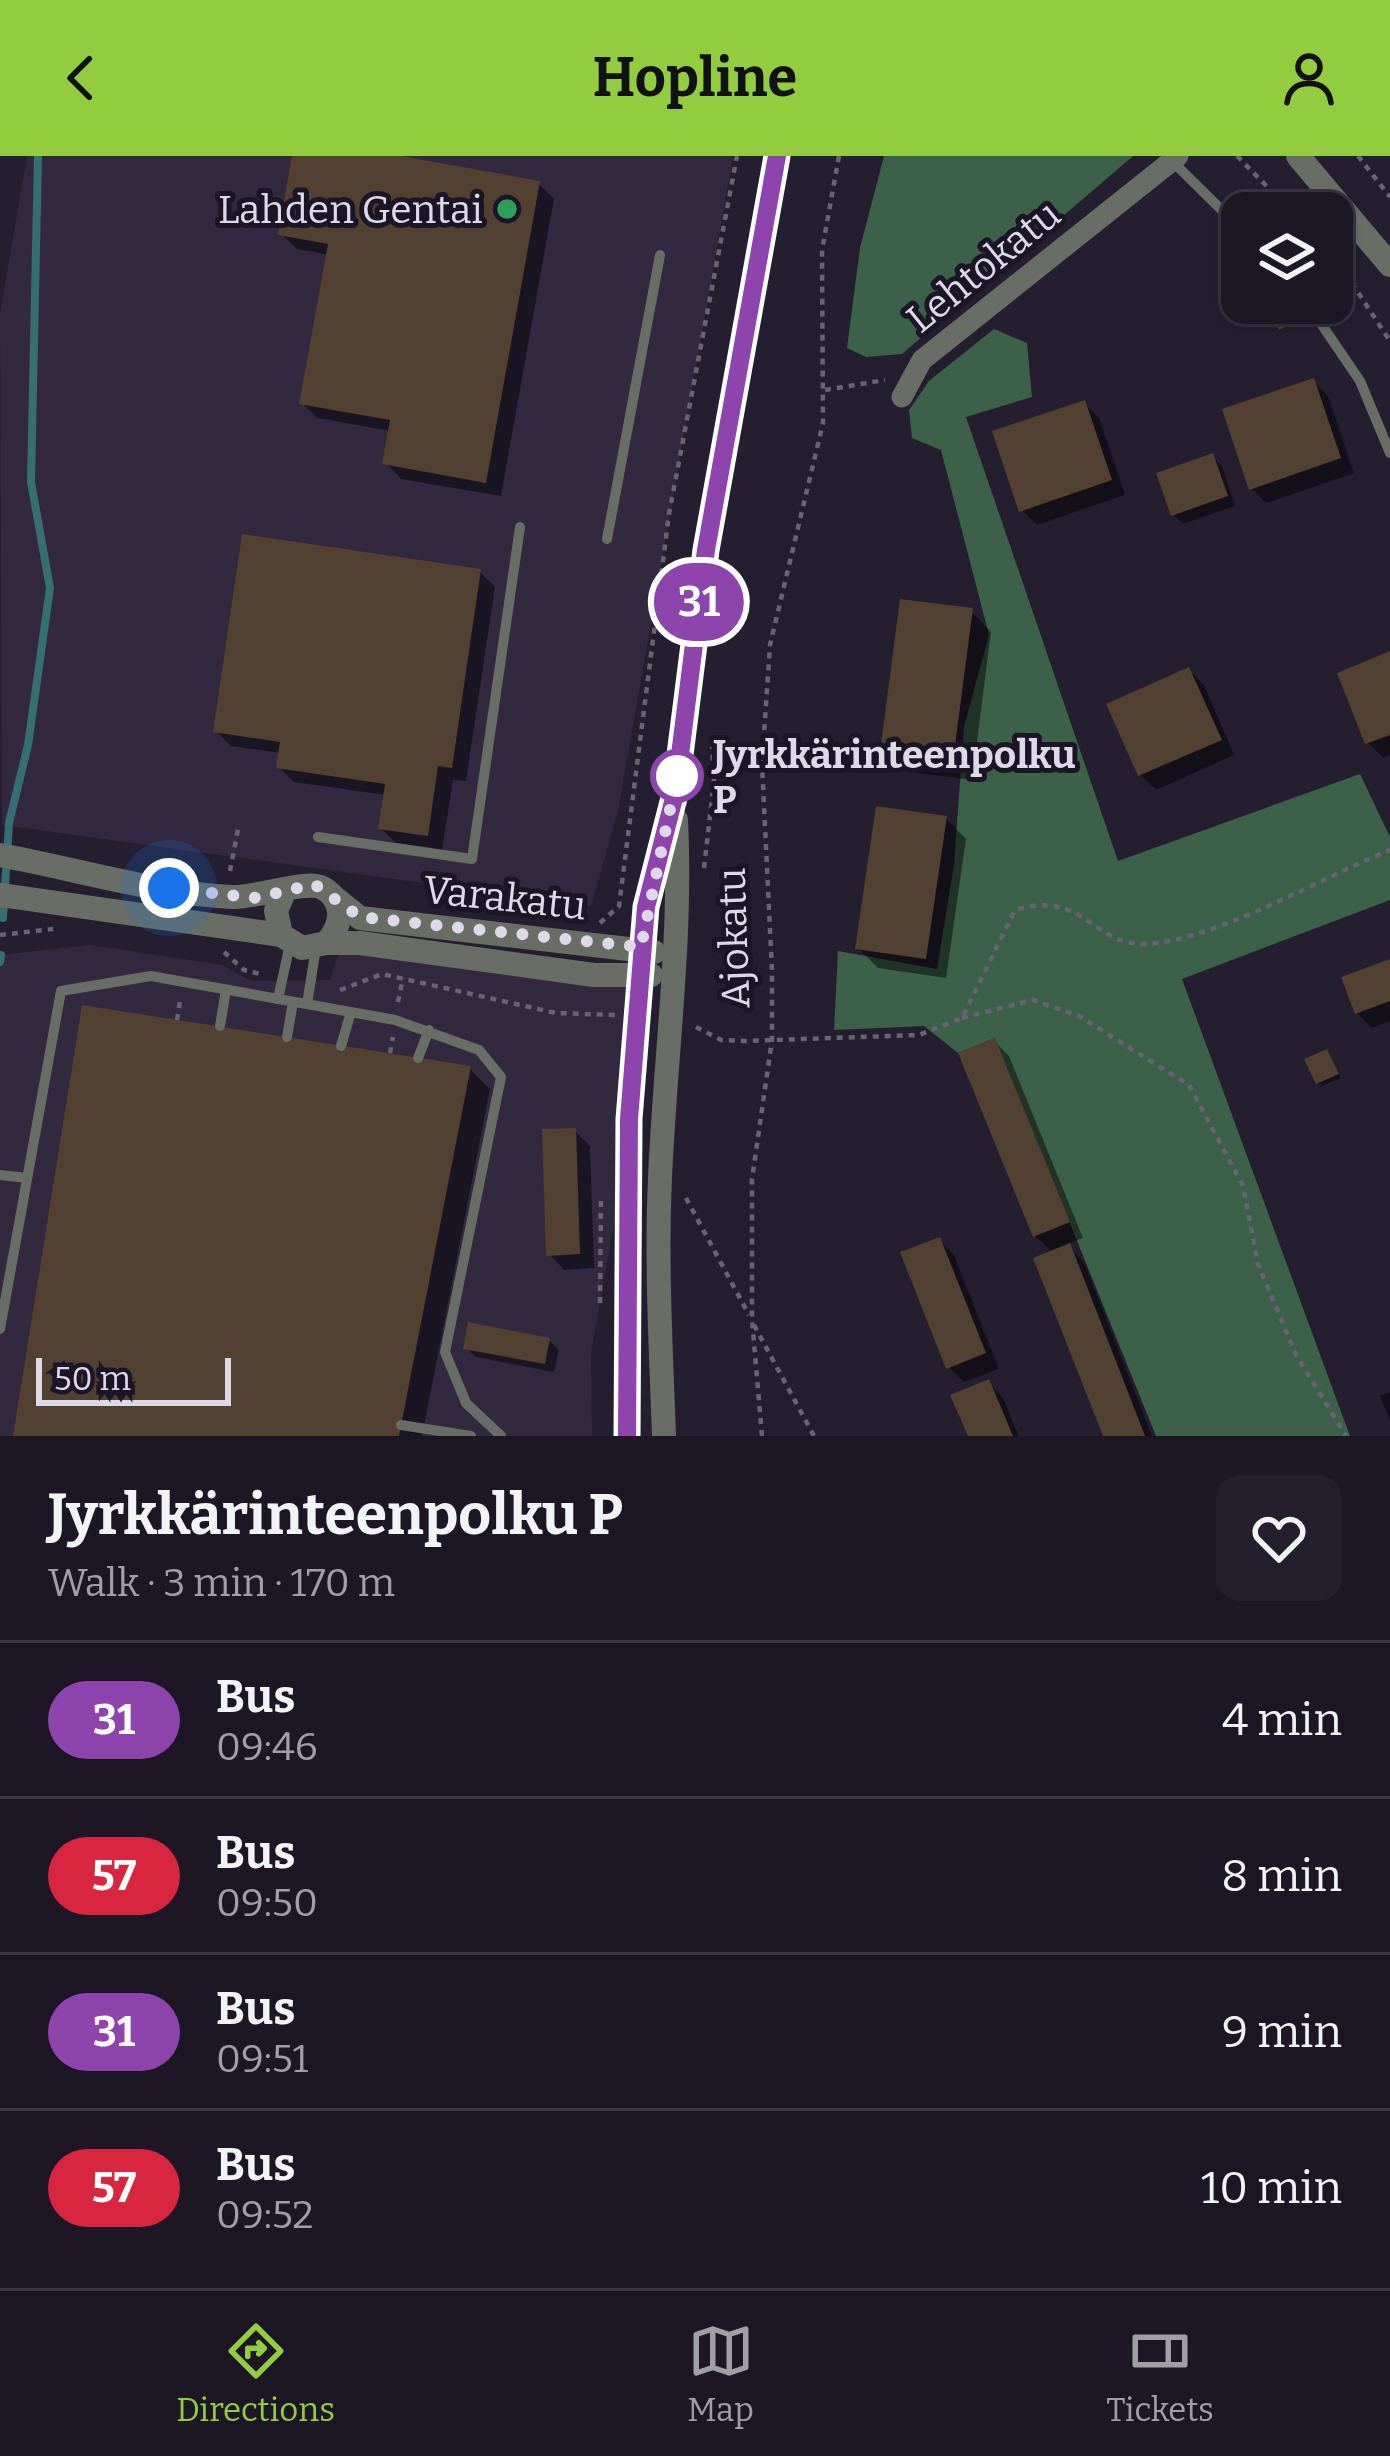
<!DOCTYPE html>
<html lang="en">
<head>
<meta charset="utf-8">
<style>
  body { margin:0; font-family:Bitter,serif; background:#251f2d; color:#f1f3f6; height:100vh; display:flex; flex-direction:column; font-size:45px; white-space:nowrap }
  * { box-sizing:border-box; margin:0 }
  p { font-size:39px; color:#a09fa7 }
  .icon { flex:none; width:66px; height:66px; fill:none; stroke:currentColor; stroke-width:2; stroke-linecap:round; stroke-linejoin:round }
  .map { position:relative; height:1280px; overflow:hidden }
  .drawer { display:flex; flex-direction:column; background:#1c1625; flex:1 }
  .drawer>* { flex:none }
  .badge { padding:0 24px; border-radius:39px; font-size:42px; line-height:78px }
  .buttons { position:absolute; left:1221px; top:36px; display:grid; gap:24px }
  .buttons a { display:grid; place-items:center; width:132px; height:132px; border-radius:24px; background:#1c1625; box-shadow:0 3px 9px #0004,0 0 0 3px #3a3542; font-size:60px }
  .scale { position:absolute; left:36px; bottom:30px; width:195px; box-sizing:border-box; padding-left:12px; border:6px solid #ded9e6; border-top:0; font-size:33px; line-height:42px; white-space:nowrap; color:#ded9e6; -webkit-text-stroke:9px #1c1527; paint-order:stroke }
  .you { position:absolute; width:60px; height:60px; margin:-30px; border:9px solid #fff; border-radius:50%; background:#1a73e8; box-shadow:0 0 0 18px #1a73e833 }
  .map>.badge { position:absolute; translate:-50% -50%; box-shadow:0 0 0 6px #fff }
  .round { display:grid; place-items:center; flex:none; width:126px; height:126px; border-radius:24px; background:#251f2d }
  .summary { display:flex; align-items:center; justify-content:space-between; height:204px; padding:0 48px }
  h1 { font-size:57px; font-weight:700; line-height:90px }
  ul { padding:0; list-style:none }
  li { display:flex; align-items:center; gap:36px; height:156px; padding:0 48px; border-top:3px solid #3a3542 }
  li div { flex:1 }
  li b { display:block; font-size:45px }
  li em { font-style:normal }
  li .badge { min-width:132px; font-weight:700; text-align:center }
  header { display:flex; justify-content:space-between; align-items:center; height:156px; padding:0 48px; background:#92cd3f; color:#111; font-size:54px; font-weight:700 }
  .dock { display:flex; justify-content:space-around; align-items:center; height:168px; border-top:3px solid #3a3542; background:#1c1625; font-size:33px; color:#a09fa7 }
  .dock a { display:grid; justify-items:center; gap:6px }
  .dock .selected { color:#92cd3f }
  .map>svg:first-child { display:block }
  .built { fill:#322941 }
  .forest { fill:#3b6249 }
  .shadow { fill:#0007 }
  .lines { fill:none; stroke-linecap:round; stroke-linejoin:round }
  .stream { stroke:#356f72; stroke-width:8 }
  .building { fill:#524030 }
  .path { stroke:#696373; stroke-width:4.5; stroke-dasharray:6 6; stroke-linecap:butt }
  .service { stroke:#686e65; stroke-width:10 }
  .minor { stroke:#686e65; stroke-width:21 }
  .tertiary { stroke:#686e65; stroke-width:24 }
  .line-casing { stroke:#fff; stroke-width:27 }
  .line { stroke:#8e44ad; stroke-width:18 }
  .walk { stroke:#ded9e6; stroke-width:12; stroke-dasharray:0 21.6 }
  .leisure-dot { fill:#2e9e5b; stroke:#1c1527; stroke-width:4.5 }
  .stop-dot { fill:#fff; stroke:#8e44ad; stroke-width:6 }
  .labels { text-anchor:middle; stroke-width:10; stroke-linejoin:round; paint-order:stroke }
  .poi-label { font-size:39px; fill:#ded9e6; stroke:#1c1527; text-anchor:end }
  .street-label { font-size:39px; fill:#ded9e6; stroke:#1c1527 }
  .stop-label { font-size:39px; font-weight:bold; fill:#ded9e6; stroke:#1c1527; text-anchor:start }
</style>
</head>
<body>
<header><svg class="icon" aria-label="back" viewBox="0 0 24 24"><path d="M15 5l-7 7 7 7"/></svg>Hopline<svg class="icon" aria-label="person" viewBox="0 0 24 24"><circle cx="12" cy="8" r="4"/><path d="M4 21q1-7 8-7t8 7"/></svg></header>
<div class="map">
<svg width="1390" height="1280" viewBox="0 0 1390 1280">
  <rect width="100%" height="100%" fill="#251e31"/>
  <g class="built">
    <polygon points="27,0 733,0 618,655 591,750 2,669 0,158"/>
    <polygon points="90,789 222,809 251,825 330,824 340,794 632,829 615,1062 591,1197 592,1280 0,1280 0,799"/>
  </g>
  <g class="forest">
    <polygon points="884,0 1133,0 902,198 866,201 847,192 860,92"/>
    <polygon points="994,173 1027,187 1032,241 966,261 1118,705 1360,618 1390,681 1390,744 1182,823 1350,1280 1156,1280 995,882 958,897 924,870 834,874 838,795 937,813 954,709 964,571 989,479 941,294 912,282 909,254 929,225"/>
  </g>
  <g class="shadow">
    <polygon points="295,0 384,0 539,28 554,43 501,340 401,323 386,307 391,275 317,262 302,247 329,99 297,93 281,78"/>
    <polygon points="1313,225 1328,240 1354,317 1266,347 1251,332"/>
    <polygon points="1084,247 1099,262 1125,339 1037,369 1022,354"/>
    <polygon points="1212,301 1222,310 1235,350 1183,368 1173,358"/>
    <polygon points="480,416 495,431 466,625 453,624 442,694 396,687 381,672 386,639 294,626 279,611 281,597 231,590 216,575"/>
    <polygon points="971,455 991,476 972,624 904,615 883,595"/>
    <polygon points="1390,499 1390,599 1383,602 1368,587"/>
    <polygon points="1189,514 1204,529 1234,599 1156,634 1141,619"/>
    <polygon points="946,663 966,683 946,822 878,812 858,792"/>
    <polygon points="1390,806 1390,865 1372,872 1357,857"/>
    <polygon points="994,885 1009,900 1083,1082 1066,1088 1084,1106 1152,1280 1106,1280 1053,1097 1035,1080"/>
    <polygon points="1327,897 1341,922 1322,930 1318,926"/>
    <polygon points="470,913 490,933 422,1280 16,1280"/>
    <polygon points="575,975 590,990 594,1112 564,1114 549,1098"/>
    <polygon points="939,1084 954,1099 999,1213 964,1226 949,1211"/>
    <polygon points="549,1184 559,1194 554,1216 476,1201 466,1192"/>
    <polygon points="988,1226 1003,1242 1019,1280 971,1280"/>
    <polygon points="1390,1236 1390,1265 1380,1240"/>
  </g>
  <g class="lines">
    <g class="stream">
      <polyline points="3,762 9,667 28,589 50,432 31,326 38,0"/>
      <polyline points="0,806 1,799"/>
    </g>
  </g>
  <g class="building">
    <polygon points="292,0 401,0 540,25 486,327 382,308 390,264 299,248 328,88 278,79"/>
    <polygon points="1267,147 1284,147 1293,167 1279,174"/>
    <polygon points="1314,222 1341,302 1249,334 1222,253"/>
    <polygon points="1085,244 1112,324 1019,356 992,275"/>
    <polygon points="1213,297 1228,340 1171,360 1156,317"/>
    <polygon points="242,378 481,413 452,612 438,610 428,680 378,673 385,628 276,612 280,586 213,576"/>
    <polygon points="900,443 973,452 953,605 880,596"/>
    <polygon points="1390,495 1390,579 1365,588 1337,517"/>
    <polygon points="1189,511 1222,584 1138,620 1106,548"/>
    <polygon points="876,650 947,660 926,803 855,793"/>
    <polygon points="1390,803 1390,845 1355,858 1341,821"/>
    <polygon points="82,849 471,910 399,1280 13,1280"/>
    <polygon points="995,882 1070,1066 1033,1081 958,897"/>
    <polygon points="1327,893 1339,918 1316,928 1304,903"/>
    <polygon points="576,972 580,1098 546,1100 542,973"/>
    <polygon points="940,1081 986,1197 946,1213 900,1096"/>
    <polygon points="1070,1087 1145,1280 1103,1280 1033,1102"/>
    <polygon points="468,1166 550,1182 545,1208 463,1193"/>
    <polygon points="989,1223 1013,1280 968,1280 950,1239"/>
  </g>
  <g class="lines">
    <g class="path">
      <polyline points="1237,0 1293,57"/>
      <polyline points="1358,0 1390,41"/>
      <polyline points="1332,97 1390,185"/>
      <polyline points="825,234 885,224"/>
      <polyline points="704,712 714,625 712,588"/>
      <polyline points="230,715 239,668"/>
      <polyline points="600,767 619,750 669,358 737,0"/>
      <polyline points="0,779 53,773"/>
      <polyline points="224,796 244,814 264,819"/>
      <polyline points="340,834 382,818 556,857 615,859"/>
      <polyline points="398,846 403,822"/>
      <polyline points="962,862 1033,844 1079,860 1189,929 1243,1030 1258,1108 1296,1199 1346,1280"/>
      <polyline points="177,864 180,845"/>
      <path d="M696,871L721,884L744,885L919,879L962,862L1015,754C1084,733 1093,790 1145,788C1215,785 1322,721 1390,694"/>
      <polyline points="390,897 393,881"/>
      <polyline points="686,1042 749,1159"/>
      <polyline points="600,1147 601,1039"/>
      <polyline points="754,1169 814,1280"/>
      <polyline points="762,1280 752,1164 752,1023 772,884 772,815 762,608 770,489 823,267 822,94 839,0"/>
    </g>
    <g class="service">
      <polyline points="1172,5 1242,74"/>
      <polyline points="1307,147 1360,225 1390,297"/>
      <polyline points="607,383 660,99"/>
      <polyline points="318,681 472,703 520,371"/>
      <polyline points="278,843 290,788"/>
      <polyline points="307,848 316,792"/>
      <polyline points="220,870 226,834"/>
      <polyline points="287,881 293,846"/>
      <polyline points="341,890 351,856"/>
      <polyline points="418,902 429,874"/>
      <polyline points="0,1019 27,1022"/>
      <polyline points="0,1173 61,835 151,820 395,864 479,894 501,921 445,1196 466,1247 501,1280"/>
      <polyline points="401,1269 471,1280"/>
    </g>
    <polyline class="minor" points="902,241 922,204 1178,0"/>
    <g class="tertiary">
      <polyline points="1298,0 1390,109"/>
      <path d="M0,699C76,713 154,737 232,741C257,742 306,723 323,732C346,746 342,770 326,787L302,792L281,779L276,755L284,736"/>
      <polyline points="0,739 281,779"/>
      <polyline points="335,742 360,762 654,796"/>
      <polyline points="326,787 360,787 594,819 651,819"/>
      <polyline points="627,1280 629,963 646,751 675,638 706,394 777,0"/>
      <path d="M664,1280C661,1194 656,1108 660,1022C665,903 682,783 676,664"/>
    </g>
  </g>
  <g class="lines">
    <g class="line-casing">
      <polyline id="line" points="627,1280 629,963 646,751 675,638 706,394 777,0"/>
    </g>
    <use href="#line" class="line"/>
    <polyline class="walk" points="169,732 256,742 314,728 360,761 641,791 677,620"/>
  </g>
  <circle class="leisure-dot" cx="507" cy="53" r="12"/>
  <circle class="stop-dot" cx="677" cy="620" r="24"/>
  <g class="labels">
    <g class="poi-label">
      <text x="483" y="67">Lahden Gentai</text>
    </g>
    <g class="street-label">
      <text transform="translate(983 110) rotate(-39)" y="14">Lehtokatu</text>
      <text transform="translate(505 741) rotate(6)" y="14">Varakatu</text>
      <text transform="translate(733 782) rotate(-92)" y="14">Ajokatu</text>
    </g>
    <g class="stop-label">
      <text x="713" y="612">Jyrkkärinteenpolku<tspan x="713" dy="45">P</tspan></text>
    </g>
  </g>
</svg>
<div class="buttons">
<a><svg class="icon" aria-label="layers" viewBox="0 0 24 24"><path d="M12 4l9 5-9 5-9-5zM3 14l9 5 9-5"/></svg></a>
</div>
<div class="scale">50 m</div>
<div class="you" style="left:169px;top:732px"></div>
<b class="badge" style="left:699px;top:446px;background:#8e44ad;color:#fff">31</b>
</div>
<section class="drawer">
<div class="summary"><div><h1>Jyrkkärinteenpolku P</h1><p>Walk · 3 min · 170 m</p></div><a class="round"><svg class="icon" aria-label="heart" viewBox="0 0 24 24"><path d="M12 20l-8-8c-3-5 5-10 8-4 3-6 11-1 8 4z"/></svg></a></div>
<ul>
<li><span class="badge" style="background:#8e44ad;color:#fff">31</span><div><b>Bus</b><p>09:46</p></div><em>4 min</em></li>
<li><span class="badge" style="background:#d7263d;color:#fff">57</span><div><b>Bus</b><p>09:50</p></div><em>8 min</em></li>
<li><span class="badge" style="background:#8e44ad;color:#fff">31</span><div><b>Bus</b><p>09:51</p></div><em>9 min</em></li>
<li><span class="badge" style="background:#d7263d;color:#fff">57</span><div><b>Bus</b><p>09:52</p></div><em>10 min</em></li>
</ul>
</section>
<nav class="dock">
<a class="selected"><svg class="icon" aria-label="directions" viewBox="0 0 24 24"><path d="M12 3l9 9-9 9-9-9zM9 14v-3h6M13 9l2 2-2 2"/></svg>Directions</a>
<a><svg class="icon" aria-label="map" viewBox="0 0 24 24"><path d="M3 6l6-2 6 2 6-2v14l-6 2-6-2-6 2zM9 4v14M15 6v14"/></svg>Map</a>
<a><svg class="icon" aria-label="tickets" viewBox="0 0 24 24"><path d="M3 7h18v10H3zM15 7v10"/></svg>Tickets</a>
</nav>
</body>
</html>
